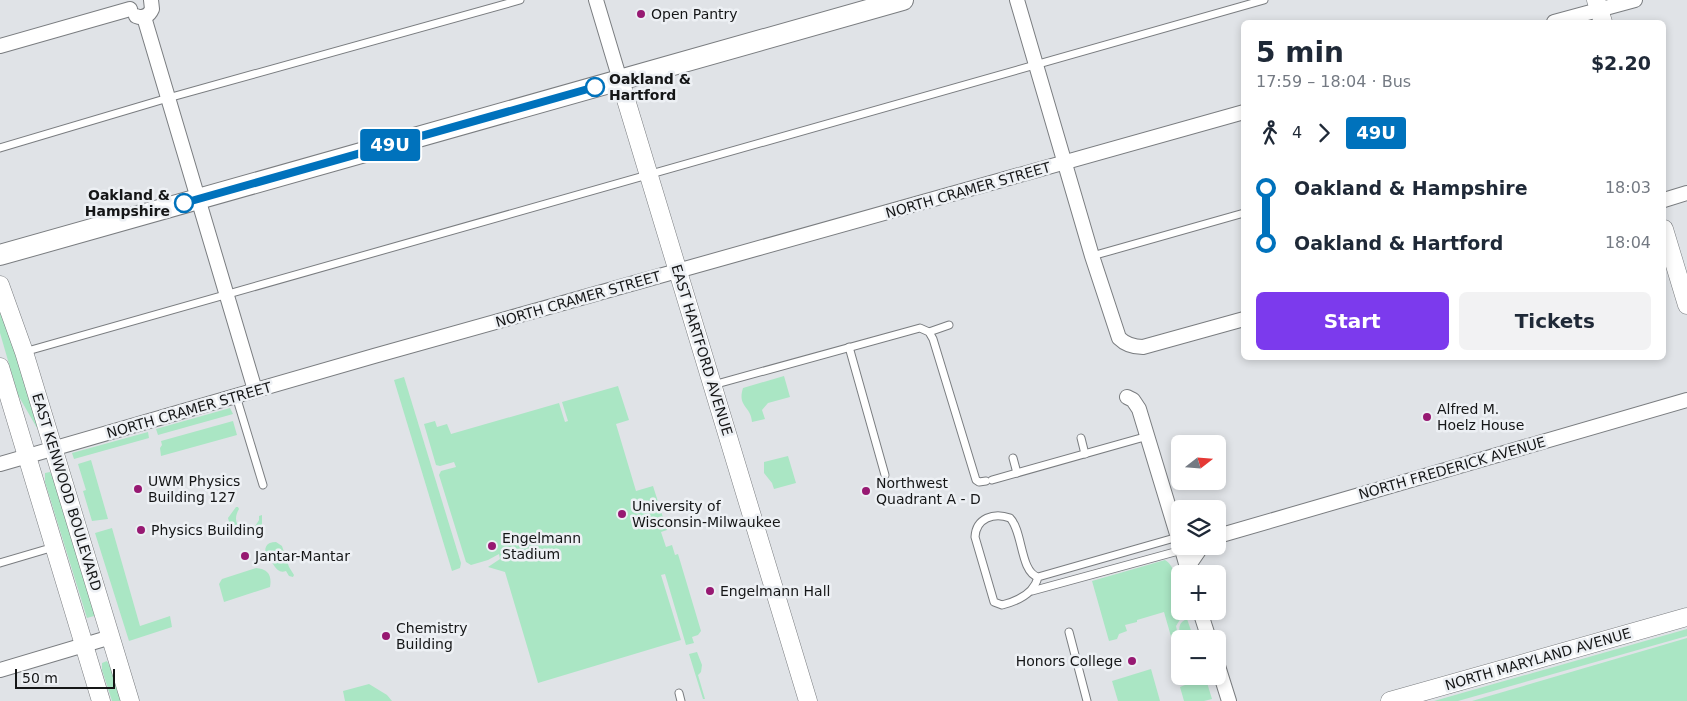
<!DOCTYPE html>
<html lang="en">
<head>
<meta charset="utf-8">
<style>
  body { margin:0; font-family:"DejaVu Sans",sans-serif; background:#f2f2f3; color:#1f2937; height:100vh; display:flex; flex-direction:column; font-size:19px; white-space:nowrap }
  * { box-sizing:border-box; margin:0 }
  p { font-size:16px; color:#747a83 }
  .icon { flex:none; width:28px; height:28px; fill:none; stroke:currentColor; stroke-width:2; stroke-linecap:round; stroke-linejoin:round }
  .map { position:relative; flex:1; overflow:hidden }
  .drawer { position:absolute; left:1241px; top:20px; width:425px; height:340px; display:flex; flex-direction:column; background:#fff; border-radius:8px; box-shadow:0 2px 8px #0003 }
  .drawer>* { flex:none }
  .badge { padding:0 10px; border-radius:4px; font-size:18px; line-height:32px }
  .needle { width:32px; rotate:73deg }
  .tools { position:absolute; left:1171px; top:435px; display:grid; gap:10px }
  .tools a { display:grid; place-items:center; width:55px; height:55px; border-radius:8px; background:#fff; box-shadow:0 2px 8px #0003; font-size:25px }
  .scale { position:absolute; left:15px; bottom:12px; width:100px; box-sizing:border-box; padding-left:5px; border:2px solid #151617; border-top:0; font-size:14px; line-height:18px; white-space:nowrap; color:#151617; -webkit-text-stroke:4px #edf0f4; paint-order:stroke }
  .map>.badge { position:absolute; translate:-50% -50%; box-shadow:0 0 0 2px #fff }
  .legs { display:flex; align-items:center; gap:8px; height:55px; padding:0 15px; font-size:16px }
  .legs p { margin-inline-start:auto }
  .overview { display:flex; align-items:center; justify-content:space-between; height:85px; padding:0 15px }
  h1 { font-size:28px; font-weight:800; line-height:38px }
  .cta { display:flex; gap:10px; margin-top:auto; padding:10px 15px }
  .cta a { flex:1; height:58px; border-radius:8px; background:#7c3aed; color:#fff; font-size:20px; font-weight:800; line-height:58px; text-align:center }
  .cta a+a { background:#f2f2f3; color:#1f2937 }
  ul { padding:0 15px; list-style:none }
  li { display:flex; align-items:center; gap:18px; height:55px; font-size:19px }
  li i { display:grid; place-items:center; width:8px; height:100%; margin:0 6px; background:currentColor }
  li i::after { content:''; width:12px; height:12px; margin:-6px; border:4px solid; border-radius:50%; background:#fff }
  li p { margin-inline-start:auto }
  li:first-child i { background:linear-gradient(#0000 50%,currentColor 0) }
  li:last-child i { background:linear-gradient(currentColor 50%,#0000 0) }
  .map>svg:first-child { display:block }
  .green { fill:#aae6c4 }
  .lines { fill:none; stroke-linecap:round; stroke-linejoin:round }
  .service-casing { stroke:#7a7d80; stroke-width:9 }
  .minor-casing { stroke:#7a7d80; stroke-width:16 }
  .tertiary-casing { stroke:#7a7d80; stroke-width:19 }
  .secondary-casing { stroke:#7a7d80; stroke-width:22 }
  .service { stroke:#fff; stroke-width:7 }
  .minor { stroke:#fff; stroke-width:14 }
  .tertiary { stroke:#fff; stroke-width:18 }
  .secondary { stroke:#fff; stroke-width:20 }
  .line-1-casing { stroke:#fff; stroke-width:11 }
  .line-1 { stroke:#0072bc; stroke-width:8 }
  .poi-dot { fill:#971972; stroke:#edf0f4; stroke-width:2 }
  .stop-1-dot { fill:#fff; stroke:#0072bc; stroke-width:2.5 }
  .labels { text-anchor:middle; stroke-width:5; stroke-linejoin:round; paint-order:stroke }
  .poi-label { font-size:14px; fill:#151617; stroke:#edf0f4; text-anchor:start }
  .stop-label { font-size:14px; font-weight:bold; fill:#151617; stroke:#edf0f4; text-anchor:start }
  .street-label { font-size:14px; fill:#151617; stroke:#edf0f4 }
</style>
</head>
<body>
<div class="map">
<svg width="1687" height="701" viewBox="0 0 1687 701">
  <rect width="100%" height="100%" fill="#e0e3e7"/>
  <g class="green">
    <polygon points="0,297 41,427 37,428 18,395 0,333"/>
    <path d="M784,376L790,397L768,403L762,410L765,419L752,422C751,406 737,407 743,388Z"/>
    <polygon points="404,377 461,563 460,568 452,571 394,380"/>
    <polygon points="618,386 629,420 616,424 636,491 653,486 667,530 661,532 666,547 672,545 675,555 678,554 701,631 698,635 692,637 694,643 686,645 665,574 661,575 681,640 538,683 505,572 488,567 500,559 499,554 488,560 471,565 466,562 439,475 441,471 456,467 454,462 440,466 436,465 424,424 435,421 437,427 447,424 451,434 559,403 565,422 568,421 562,402"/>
    <polygon points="230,408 233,414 158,435 156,429"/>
    <polygon points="233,421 237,435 161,456 160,448 162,445 161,441"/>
    <polygon points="148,432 149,438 74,459 72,453"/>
    <polygon points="788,456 796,483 774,489 772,483 764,473 764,462"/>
    <polygon points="91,460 108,519 92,521 83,491 86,490 78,464"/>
    <polygon points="50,472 67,506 96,612 94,616 87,618 45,482 45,473"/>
    <path d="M236,507H238L239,509C231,522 240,534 254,528L259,520V516L262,515V524L255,534C242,539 231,532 228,518Z"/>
    <polygon points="112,528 140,626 170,616 172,627 129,641 95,533"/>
    <path d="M276,542L282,546L289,567L294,575L293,577L289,576L286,571C276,575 274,562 267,557C263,548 266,542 276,542Z"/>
    <path d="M1165,560C1177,566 1180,597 1180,611H1185L1187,616L1181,618L1176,626L1180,645L1174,647L1164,612L1137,620V622L1125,625L1127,631L1119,634L1117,639L1109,641L1092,581Z"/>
    <path d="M256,568C268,569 272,575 270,587L224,602L219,584L222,579Z"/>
    <path d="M1187,619L1194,639H1181C1179,630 1177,623 1187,619Z"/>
    <polygon points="1687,629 1687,636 1458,701 1434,701"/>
    <polygon points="1687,638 1687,701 1472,701"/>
    <polygon points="697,652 702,665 701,672 698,675 705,699 703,699 689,654"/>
    <polygon points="107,661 125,696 126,701 112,701 102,670 102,663"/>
    <polygon points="1151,669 1160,701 1118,701 1112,681"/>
    <polygon points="1182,676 1205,676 1212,699 1204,701 1184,701 1180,687 1185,685"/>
    <polygon points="369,684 387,695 392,701 345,701 343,691"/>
  </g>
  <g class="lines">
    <g class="service-casing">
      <g id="service">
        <polyline points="0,148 168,98 520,0"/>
        <polyline points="1092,256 1244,213"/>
        <polyline points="929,332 949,325"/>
        <polyline points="849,347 885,475"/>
        <polyline points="24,352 1264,0"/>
        <polyline points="713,385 920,328 929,332 933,339 976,480 979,482 986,481"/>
        <polyline points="236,396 263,485"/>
        <polyline points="1081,438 1085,454"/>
        <polyline points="1013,458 1017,473"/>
        <polyline points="992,480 1148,436"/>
        <polyline points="0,563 54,547"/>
        <path d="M1038,577C1034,594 1018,601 1002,605L994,602L975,537C976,518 994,512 1010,518C1023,531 1020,572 1038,577L1178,537"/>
        <polyline points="1032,591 1182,550"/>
        <polyline points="1069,632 1087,701"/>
        <polyline points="679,693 681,701"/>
      </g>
    </g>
    <g class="minor-casing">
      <g id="minor">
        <polyline points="596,0 620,80"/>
        <path d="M1017,0L1092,256L1119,338C1126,345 1133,347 1143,347L1244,319"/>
        <path d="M136,16C143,19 149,16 152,9L151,0"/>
        <polyline points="144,17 255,390"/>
        <polyline points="1554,22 1635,0"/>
        <polyline points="0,46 130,9"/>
        <polyline points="1664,200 1687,193"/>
        <polyline points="1127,397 1133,400 1139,409 1180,544"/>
        <polyline points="0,464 374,356 1244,112"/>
        <polyline points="1218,536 1687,400"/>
        <polyline points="1181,546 1189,574"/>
        <polyline points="1187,568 1202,546"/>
        <polyline points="1200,611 1209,639"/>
        <polyline points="1218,666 1229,701"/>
        <polyline points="0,670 111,637"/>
      </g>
    </g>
    <g class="tertiary-casing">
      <g id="tertiary">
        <polyline points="1596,0 1603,22"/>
        <polyline points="620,80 808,701"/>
        <polyline points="1664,229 1687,305"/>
        <polyline points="0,285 24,352 130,701"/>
        <polyline points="0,367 101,701"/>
        <polyline points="1390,701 1687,617"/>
      </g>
    </g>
    <g class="secondary-casing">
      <polyline id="secondary" points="0,255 903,0"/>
    </g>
    <use href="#service" class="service"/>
    <use href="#minor" class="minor"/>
    <use href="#tertiary" class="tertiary"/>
    <use href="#secondary" class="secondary"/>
  </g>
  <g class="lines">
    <g class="line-1-casing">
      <polyline id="line-1" points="184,203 595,87"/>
    </g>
    <use href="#line-1" class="line-1"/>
  </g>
  <g class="poi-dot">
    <circle cx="641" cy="14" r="5"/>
    <circle cx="1427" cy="417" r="5"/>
    <circle cx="138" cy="489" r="5"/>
    <circle cx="866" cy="491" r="5"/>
    <circle cx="622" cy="514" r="5"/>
    <circle cx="141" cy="530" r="5"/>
    <circle cx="492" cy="546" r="5"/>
    <circle cx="245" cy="556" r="5"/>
    <circle cx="710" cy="591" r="5"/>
    <circle cx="386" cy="636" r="5"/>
    <circle cx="1132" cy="661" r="5"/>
  </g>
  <g class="stop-1-dot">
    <circle cx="595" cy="87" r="9"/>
    <circle cx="184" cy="203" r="9"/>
  </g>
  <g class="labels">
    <g class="poi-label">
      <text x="651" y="19">Open Pantry</text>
      <text x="1437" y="414">Alfred M.<tspan x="1437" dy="16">Hoelz House</tspan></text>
      <text x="148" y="486">UWM Physics<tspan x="148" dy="16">Building 127</tspan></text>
      <text x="876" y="488">Northwest<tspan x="876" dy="16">Quadrant A - D</tspan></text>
      <text x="632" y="511">University of<tspan x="632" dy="16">Wisconsin-Milwaukee</tspan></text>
      <text x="151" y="535">Physics Building</text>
      <text x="502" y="543">Engelmann<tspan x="502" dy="16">Stadium</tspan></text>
      <text x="255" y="561">Jantar-Mantar</text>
      <text x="720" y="596">Engelmann Hall</text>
      <text x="396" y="633">Chemistry<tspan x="396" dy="16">Building</tspan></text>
      <text x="1122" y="666" text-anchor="end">Honors College</text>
    </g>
    <g class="stop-label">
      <text x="609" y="84">Oakland &amp;<tspan x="609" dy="16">Hartford</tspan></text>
      <text x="170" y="200" text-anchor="end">Oakland &amp;<tspan x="170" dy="16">Hampshire</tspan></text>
    </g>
    <g class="street-label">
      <text transform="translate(968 190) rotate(-16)" y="5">NORTH CRAMER STREET</text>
      <text transform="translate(578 299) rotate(-16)" y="5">NORTH CRAMER STREET</text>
      <text transform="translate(702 350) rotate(73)" y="5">EAST HARTFORD AVENUE</text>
      <text transform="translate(189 410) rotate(-16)" y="5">NORTH CRAMER STREET</text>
      <text transform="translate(1452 468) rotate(-16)" y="5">NORTH FREDERICK AVENUE</text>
      <text transform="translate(67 492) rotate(73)" y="5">EAST KENWOOD BOULEVARD</text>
      <text transform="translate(1538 659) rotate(-16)" y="5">NORTH MARYLAND AVENUE</text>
    </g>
  </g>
</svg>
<div class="tools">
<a><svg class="needle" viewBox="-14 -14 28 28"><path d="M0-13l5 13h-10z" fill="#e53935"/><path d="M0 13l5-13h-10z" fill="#747a83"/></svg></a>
<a><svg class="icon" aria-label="layers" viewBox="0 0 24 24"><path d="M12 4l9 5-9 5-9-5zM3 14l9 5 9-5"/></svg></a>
<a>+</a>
<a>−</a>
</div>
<div class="scale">50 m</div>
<b class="badge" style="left:390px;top:145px;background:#0072bc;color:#fff">49U</b>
<section class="drawer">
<div class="overview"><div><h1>5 min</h1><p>17:59 – 18:04 · Bus</p></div><b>$2.20</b></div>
<div class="legs"><svg class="icon" aria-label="walk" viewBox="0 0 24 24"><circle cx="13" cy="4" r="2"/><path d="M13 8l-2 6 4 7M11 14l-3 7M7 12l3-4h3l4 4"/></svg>4<svg class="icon" aria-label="forward" viewBox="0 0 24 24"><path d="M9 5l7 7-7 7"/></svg><b class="badge" style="background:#0072bc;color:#fff">49U</b></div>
<ul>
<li><i style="color:#0072bc"></i><b>Oakland &amp; Hampshire</b><p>18:03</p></li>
<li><i style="color:#0072bc"></i><b>Oakland &amp; Hartford</b><p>18:04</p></li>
</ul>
<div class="cta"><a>Start</a><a>Tickets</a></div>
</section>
</div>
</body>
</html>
